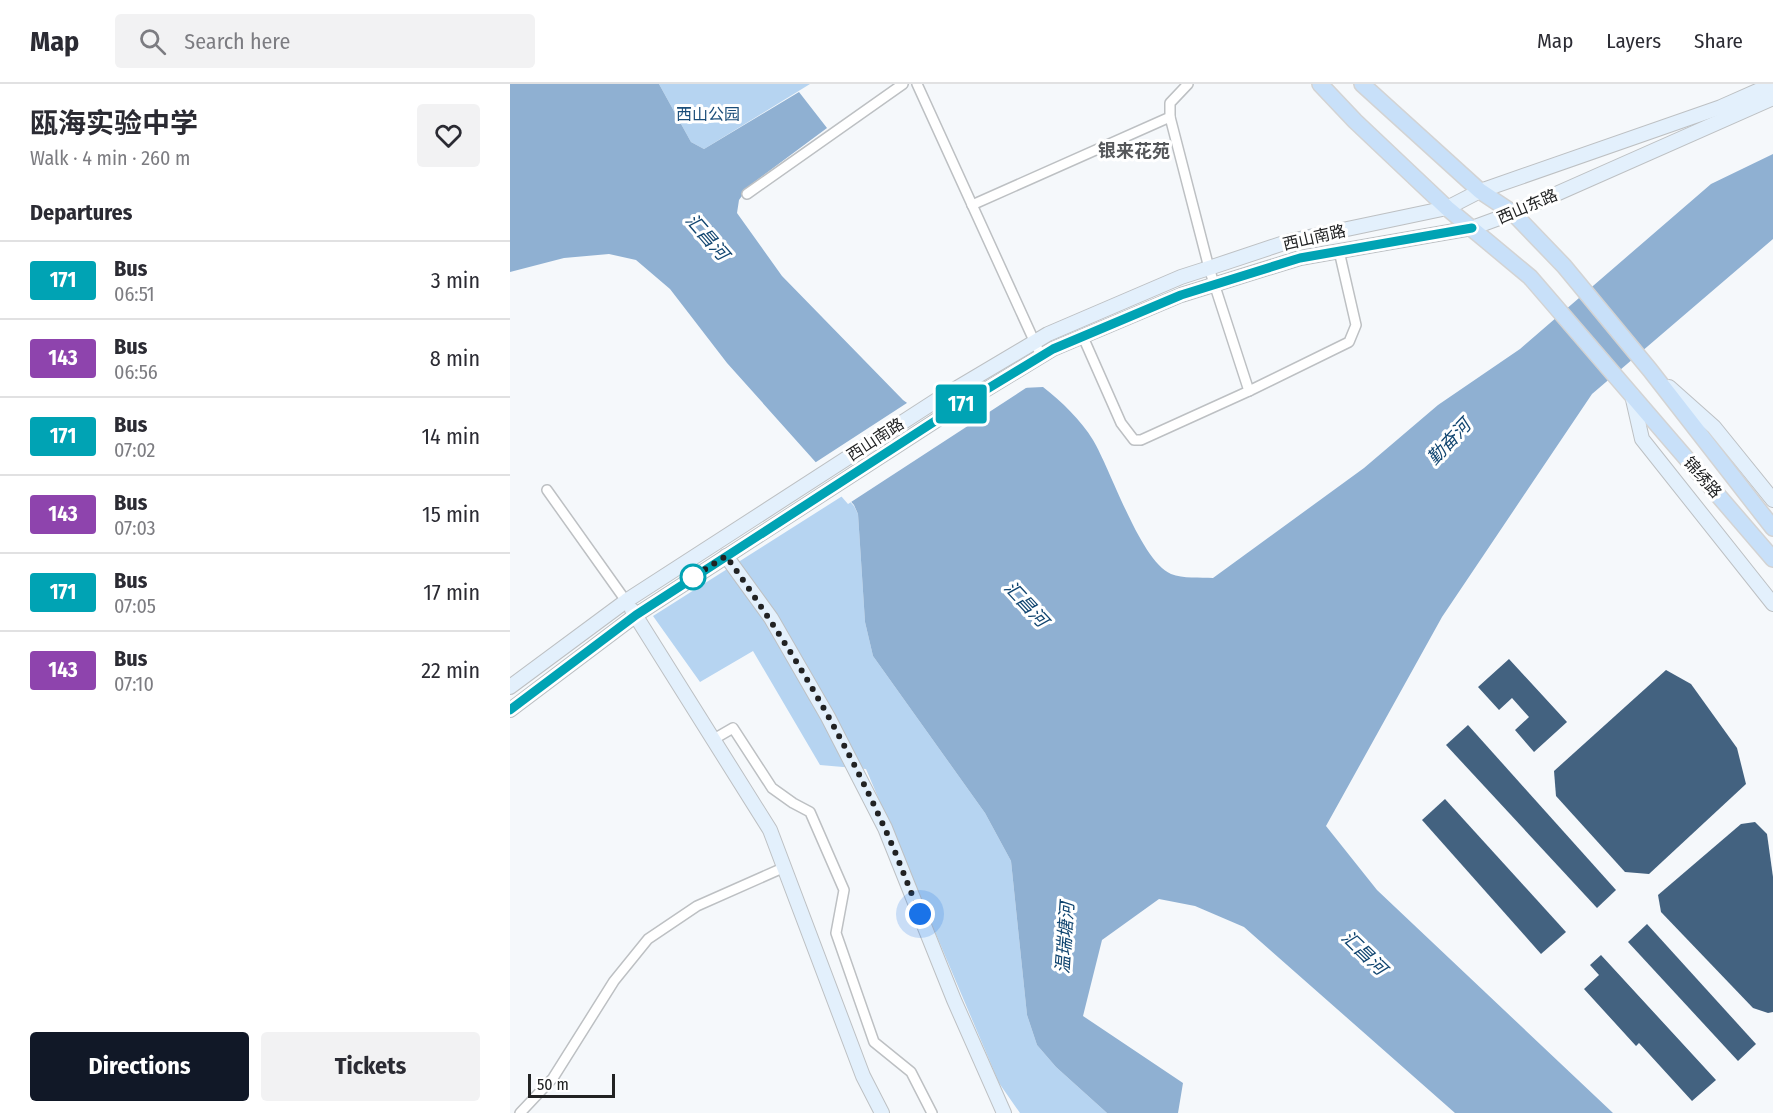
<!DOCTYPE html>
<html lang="en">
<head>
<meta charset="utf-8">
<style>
  body { margin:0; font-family:"Fira Sans Condensed","Noto Sans SC",sans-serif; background:#f2f2f3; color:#2b2b33; height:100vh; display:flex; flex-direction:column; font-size:22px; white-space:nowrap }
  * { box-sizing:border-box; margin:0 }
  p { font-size:20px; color:#7c7c81 }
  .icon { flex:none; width:33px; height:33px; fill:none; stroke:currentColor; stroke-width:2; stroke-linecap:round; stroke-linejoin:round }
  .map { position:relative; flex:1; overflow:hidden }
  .side { display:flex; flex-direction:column; background:#fff; width:510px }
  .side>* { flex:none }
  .badge { padding:0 12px; border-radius:4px; font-size:21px; line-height:39px }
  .scale { position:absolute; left:18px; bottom:15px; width:87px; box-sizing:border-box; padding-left:6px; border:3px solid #212223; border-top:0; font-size:16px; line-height:21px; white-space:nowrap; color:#212223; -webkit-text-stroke:4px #fff; paint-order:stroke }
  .you { position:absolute; width:30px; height:30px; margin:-15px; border:4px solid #fff; border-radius:50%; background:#1a73e8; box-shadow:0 0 0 9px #1a73e833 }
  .map>.badge { position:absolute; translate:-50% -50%; box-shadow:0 0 0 3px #fff }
  h2 { padding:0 30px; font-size:22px; line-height:54px }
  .round { display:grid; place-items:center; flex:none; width:63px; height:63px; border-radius:6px; background:#f2f2f3 }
  .headline { display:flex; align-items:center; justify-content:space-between; height:102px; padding:0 30px }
  h1 { font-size:28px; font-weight:700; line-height:45px }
  .cta { display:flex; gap:12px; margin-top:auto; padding:12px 30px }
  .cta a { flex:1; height:69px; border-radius:6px; background:#111827; color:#fff; font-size:24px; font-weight:700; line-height:69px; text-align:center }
  .cta a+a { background:#f2f2f3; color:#2b2b33 }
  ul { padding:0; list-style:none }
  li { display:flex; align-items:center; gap:18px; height:78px; padding:0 30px; border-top:2px solid #e1e1e2 }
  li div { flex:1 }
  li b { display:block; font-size:22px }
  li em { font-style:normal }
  li .badge { min-width:66px; font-weight:700; text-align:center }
  header { display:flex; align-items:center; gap:36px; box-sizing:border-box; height:84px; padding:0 30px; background:#fff; border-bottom:2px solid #e1e1e2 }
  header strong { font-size:28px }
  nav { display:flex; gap:33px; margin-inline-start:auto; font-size:21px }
  .search { width:420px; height:54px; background:#f2f2f3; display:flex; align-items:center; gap:15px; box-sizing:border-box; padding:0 21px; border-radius:6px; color:#7c7c81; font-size:22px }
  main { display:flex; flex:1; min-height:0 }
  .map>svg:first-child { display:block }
  .green { fill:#b6d4f1 }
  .water { fill:#8fb0d2 }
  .pier { fill:#f5f8fb }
  .building { fill:#436280 }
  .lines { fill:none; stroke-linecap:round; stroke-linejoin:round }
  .street-casing { stroke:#bdc0c3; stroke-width:12 }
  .secondary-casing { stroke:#bdc0c3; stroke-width:16 }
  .primary-casing { stroke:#d3d3d3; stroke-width:18 }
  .street { stroke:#fff; stroke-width:9 }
  .secondary { stroke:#e3f0fc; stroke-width:14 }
  .primary { stroke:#c8e0f9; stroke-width:15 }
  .line-casing { stroke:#fff; stroke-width:14 }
  .line { stroke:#00a3b4; stroke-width:9 }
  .walk { stroke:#212223; stroke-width:6; stroke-dasharray:0 10.8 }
  .stop-dot { fill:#fff; stroke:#00a3b4; stroke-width:3 }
  .labels { text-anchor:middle; stroke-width:6; stroke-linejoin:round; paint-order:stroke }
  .park-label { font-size:16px; fill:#1a4d79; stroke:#fff }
  .street-label { font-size:16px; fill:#212223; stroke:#fff }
  .neighbourhood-label { font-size:18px; font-weight:bold; fill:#55575a; stroke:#fff }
  .water-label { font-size:18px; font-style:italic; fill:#114570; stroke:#fff }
</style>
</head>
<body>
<header>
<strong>Map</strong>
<div class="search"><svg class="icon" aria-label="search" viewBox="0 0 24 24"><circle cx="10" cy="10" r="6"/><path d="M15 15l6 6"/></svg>Search here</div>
<nav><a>Map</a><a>Layers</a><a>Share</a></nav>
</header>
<main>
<section class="side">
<div class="headline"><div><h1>瓯海实验中学</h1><p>Walk · 4 min · 260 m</p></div><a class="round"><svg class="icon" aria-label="heart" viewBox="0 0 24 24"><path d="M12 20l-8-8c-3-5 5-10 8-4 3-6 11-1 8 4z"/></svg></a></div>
<h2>Departures</h2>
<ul>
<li><span class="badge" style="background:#00a3b4;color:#fff">171</span><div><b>Bus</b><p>06:51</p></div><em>3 min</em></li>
<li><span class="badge" style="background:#8e44ad;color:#fff">143</span><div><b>Bus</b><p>06:56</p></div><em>8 min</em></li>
<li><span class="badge" style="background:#00a3b4;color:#fff">171</span><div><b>Bus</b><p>07:02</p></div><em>14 min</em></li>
<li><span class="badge" style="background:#8e44ad;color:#fff">143</span><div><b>Bus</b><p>07:03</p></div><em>15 min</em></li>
<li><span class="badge" style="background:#00a3b4;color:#fff">171</span><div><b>Bus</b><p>07:05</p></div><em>17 min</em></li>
<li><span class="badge" style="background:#8e44ad;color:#fff">143</span><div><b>Bus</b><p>07:10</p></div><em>22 min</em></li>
</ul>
<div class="cta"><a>Directions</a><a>Tickets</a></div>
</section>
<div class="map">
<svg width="1263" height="1029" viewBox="0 0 1263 1029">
  <rect width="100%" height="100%" fill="#f5f8fb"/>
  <g class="green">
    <polygon points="149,0 300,0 194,65 181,58"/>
    <polygon points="334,411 344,422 348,430 355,538 363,572 475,729 501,777 517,931 527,961 546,983 597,1029 510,1029 489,999 356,685 310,681 243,567 190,598 143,532"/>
  </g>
  <path class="water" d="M0,0H149L181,58L194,65L289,8L317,44L239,102L229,116L227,129L272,192L393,316L415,332L459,334L512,304L533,303C552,318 571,336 583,356C602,388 630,476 661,490C673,495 690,493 703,494L854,384L928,321L1010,265L1201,100L1263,70V155L1082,310L932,533L816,742L867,806L1103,1029H945L734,843L685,822L649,815L592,856L573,932L673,999L668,1029H597L546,983L527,961L517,931L501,777L475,729L363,572L355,538L348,430L344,421L217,279L160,205L126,176L99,170L54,174L0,188Z"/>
  <polygon class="pier" points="522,300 338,420 303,380 400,317 416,329 434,334 458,331 481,315 511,301"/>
  <g class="building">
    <polygon points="999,575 1057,638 1024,668 1005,646 1019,633 1002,614 989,626 968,603"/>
    <polygon points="1156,586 1181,600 1227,664 1236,700 1139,790 1115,788 1046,712 1044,687"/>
    <polygon points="958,641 1106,806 1087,824 936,661"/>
    <polygon points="935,715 1056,848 1031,870 912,736"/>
    <polygon points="1245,738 1257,750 1263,793 1263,928 1258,929 1243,924 1151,828 1148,811 1231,740"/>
    <polygon points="1137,840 1246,960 1228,977 1118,858"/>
    <polygon points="1091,871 1206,996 1182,1017 1129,959 1126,962 1074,905 1089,891 1080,881"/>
  </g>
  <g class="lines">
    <g class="street-casing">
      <g id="street">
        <polyline points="407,0 531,272"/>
        <polyline points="237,110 393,0"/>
        <polyline points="462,121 660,33 660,19 678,0"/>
        <polyline points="573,253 611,339 624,356 631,356 739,307 699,184 660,33"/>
        <polyline points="739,307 839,258 846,241 829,167"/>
        <polyline points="37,406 116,517"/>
        <polyline points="204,655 223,644 262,704 283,719 300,728 334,806 326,849 364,958 401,988 422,1029"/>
        <polyline points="10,1029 43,994 104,897 138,855 187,822 275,783"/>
      </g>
    </g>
    <g class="secondary-casing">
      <g id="secondary">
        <polyline points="1159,303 1204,343 1263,416"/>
        <polyline points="1122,311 1132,355 1263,520"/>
        <polyline points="216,472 261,534 318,633 375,744 444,916 494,1029"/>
        <polyline points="122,526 260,746 353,992 372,1029"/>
        <polyline points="0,603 116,517 427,316 538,250 671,193 699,184 780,157 937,124 970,107 1211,23 1263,0"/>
        <polyline points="0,626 126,531 436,330 543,265 671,211 790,174 962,144 1003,129 1263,14"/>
      </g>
    </g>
    <g class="primary-casing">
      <g id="primary">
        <polyline points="810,0 845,37 937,124 1020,193 1263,475"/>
        <polyline points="852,0 970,107 1003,129 1054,182 1140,286 1263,444"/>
      </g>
    </g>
    <use href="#street" class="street"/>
    <use href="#secondary" class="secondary"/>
    <use href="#primary" class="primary"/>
  </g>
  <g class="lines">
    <g class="line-casing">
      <polyline id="line" points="0,626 126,531 436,330 543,265 671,211 790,174 962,144"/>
    </g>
    <use href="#line" class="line"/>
    <path class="walk" d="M183,493L180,495L216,472C277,557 332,649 375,745C388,773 398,802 410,830"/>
  </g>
  <circle class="stop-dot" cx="183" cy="493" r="12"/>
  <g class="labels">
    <g class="park-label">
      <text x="198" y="36">西山公园</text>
    </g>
    <g class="street-label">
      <text transform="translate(1017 122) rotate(-23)" y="6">西山东路</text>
      <text transform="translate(804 153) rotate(-13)" y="6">西山南路</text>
      <text transform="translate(365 355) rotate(-33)" y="6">西山南路</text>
      <text transform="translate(1193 393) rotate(49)" y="6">锦绣路</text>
    </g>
    <g class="neighbourhood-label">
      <text x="624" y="73">银来花苑</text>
    </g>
    <g class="water-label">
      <text transform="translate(197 153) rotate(49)" y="6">汇昌河</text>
      <text transform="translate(939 358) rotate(-47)" y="6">勤奋河</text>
      <text transform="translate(516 520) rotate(47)" y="6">汇昌河</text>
      <text transform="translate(555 854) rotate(-86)" y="6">温瑞塘河</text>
      <text transform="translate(854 869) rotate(44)" y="6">汇昌河</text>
    </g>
  </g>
</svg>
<div class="scale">50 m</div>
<div class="you" style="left:410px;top:830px"></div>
<b class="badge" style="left:451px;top:320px;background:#00a3b4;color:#fff">171</b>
</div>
</main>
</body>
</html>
